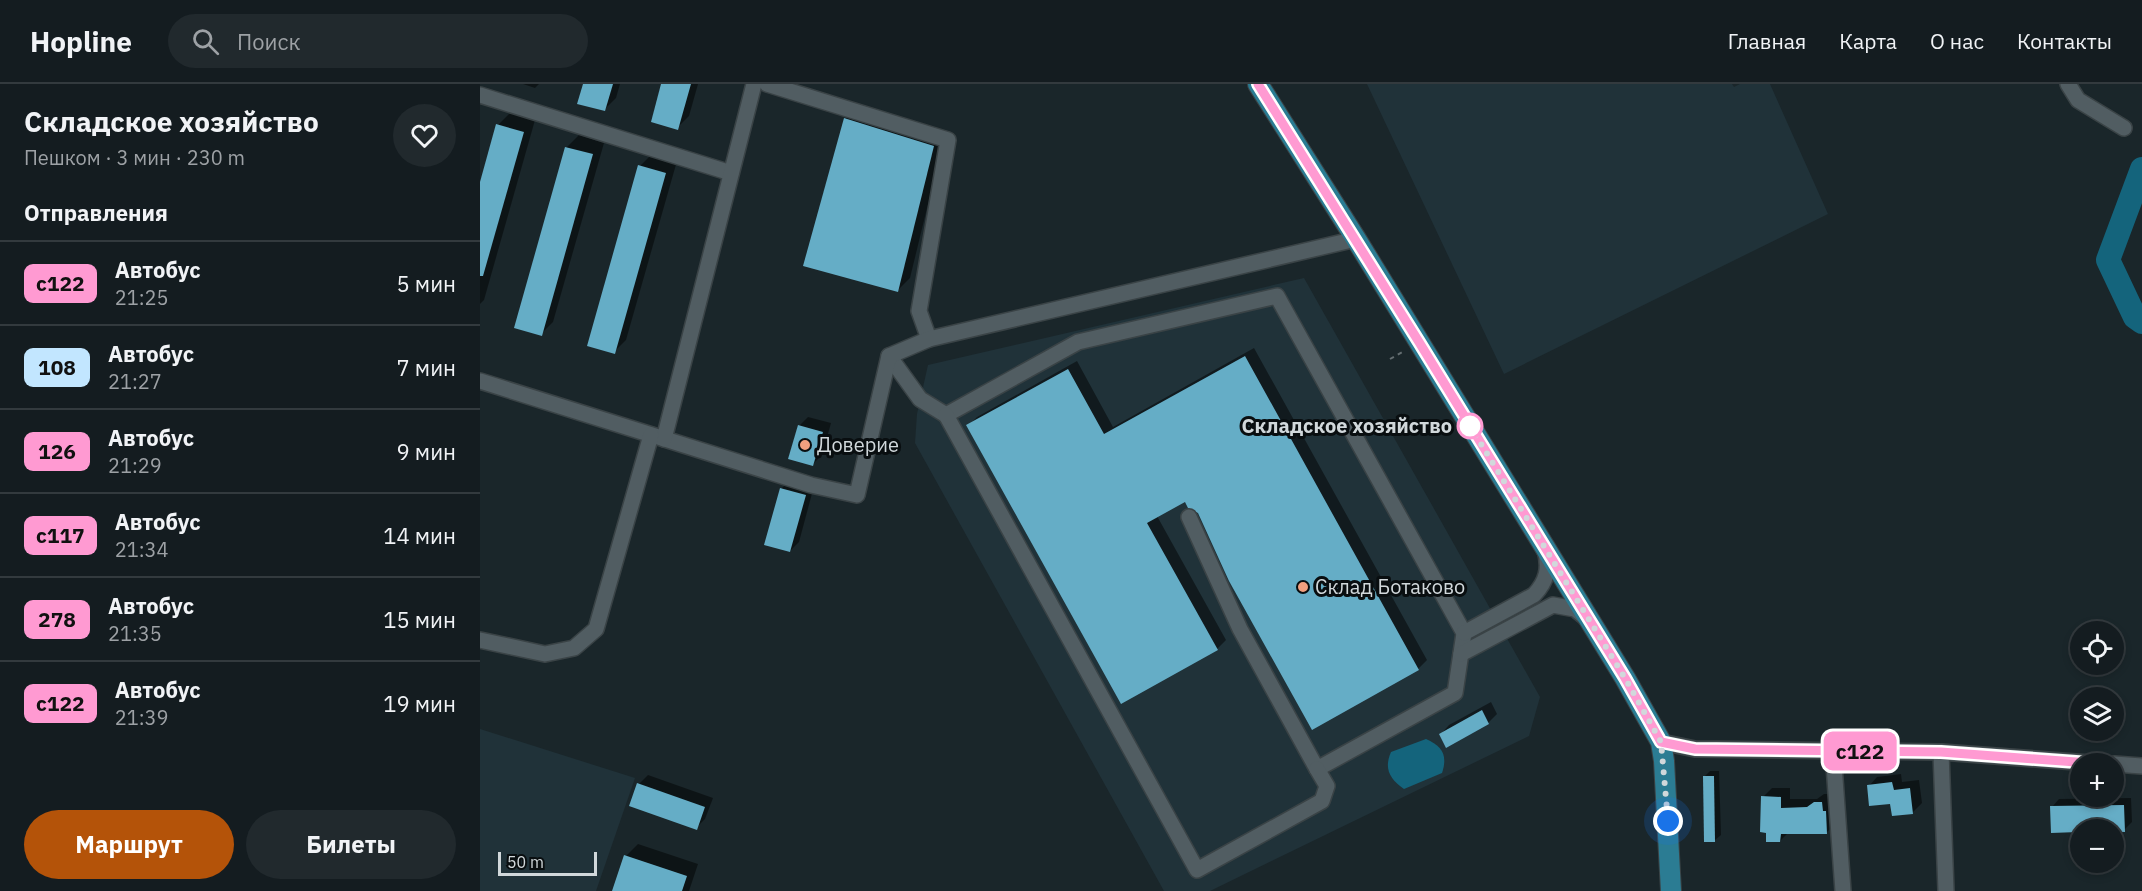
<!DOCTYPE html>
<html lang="ru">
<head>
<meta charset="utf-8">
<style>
  body { margin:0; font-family:"IBM Plex Sans",sans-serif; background:#21292d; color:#f1f3f6; height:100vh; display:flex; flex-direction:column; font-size:22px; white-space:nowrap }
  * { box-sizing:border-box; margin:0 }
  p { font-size:20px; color:#9da1a5 }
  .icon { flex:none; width:33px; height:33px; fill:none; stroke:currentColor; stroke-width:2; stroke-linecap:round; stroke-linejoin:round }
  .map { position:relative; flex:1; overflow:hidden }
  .side { display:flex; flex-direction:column; background:#141c20; width:480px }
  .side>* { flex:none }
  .badge { padding:0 12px; border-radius:9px; font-size:21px; line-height:39px }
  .buttons { position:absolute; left:1590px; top:537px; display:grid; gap:12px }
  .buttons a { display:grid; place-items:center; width:54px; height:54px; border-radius:50%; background:#141c20; box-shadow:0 3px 9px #0003,0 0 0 2px #333a3e; font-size:30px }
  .scale { position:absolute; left:18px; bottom:15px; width:99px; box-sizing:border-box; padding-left:6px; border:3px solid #d1d8db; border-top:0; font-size:16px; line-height:21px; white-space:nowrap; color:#d1d8db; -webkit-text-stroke:4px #090e10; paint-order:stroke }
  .you { position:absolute; width:30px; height:30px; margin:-15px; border:4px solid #fff; border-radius:50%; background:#1a73e8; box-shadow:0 0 0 9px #1a73e833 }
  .map>.badge { position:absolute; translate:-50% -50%; box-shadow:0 0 0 3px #fff }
  h2 { padding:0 24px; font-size:22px; line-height:54px }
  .round { display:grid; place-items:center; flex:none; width:63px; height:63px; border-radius:32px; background:#21292d }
  .overview { display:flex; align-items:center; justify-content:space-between; height:102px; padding:0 24px }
  h1 { font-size:28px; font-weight:700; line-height:45px }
  .button { display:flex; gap:12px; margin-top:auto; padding:12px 24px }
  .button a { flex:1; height:69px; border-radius:36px; background:#b45309; color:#fff; font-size:24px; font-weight:700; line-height:69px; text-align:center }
  .button a+a { background:#21292d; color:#f1f3f6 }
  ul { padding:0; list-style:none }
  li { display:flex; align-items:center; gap:18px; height:84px; padding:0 24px; border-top:2px solid #333a3e }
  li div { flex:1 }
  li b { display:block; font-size:22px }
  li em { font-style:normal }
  li .badge { min-width:66px; font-weight:700; text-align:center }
  header { display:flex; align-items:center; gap:36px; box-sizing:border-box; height:84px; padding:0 30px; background:#141c20; border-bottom:2px solid #333a3e }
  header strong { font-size:28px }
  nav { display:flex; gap:33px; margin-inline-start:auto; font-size:21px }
  .search { width:420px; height:54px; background:#21292d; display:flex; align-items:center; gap:15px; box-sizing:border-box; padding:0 21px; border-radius:33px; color:#9da1a5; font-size:22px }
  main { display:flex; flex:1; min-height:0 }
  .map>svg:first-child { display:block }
  .built { fill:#203239 }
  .water { fill:#14647c }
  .shadow { fill:#0007 }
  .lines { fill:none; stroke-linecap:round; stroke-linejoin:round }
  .river { stroke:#14647c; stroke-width:24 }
  .building { fill:#65adc6 }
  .minor-casing { stroke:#3a4346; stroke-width:18 }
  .major-casing { stroke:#3a4346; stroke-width:22 }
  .path { stroke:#646e71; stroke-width:2; stroke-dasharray:4.5 4.5; stroke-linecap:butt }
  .minor { stroke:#515d62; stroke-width:15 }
  .major { stroke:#2b7c93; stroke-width:20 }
  .line-casing { stroke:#fff; stroke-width:14 }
  .line { stroke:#ff9ad2; stroke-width:9 }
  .walk { stroke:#d1d8db; stroke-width:6; stroke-dasharray:0 10.8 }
  .stop-dot { fill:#fff; stroke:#ff9ad2; stroke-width:3 }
  .poi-dot { fill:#f2a07f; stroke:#090e10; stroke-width:2 }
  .labels { text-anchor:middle; stroke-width:6; stroke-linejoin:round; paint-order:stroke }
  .stop-label { font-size:20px; font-weight:bold; fill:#d1d8db; stroke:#090e10; text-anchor:end }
  .poi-label { font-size:20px; fill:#d1d8db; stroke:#090e10; text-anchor:start }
</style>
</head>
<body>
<header>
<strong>Hopline</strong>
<div class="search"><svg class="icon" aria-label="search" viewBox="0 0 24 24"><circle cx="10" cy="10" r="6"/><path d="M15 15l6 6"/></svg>Поиск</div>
<nav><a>Главная</a><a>Карта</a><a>О нас</a><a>Контакты</a></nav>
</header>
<main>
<section class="side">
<div class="overview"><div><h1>Складское хозяйство</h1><p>Пешком · 3 мин · 230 m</p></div><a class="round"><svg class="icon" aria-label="heart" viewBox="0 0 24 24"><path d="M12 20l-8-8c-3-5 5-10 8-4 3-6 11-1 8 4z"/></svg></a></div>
<h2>Отправления</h2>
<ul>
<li><span class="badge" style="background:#ff9ad2;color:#111">с122</span><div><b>Автобус</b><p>21:25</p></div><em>5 мин</em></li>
<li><span class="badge" style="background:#c2e6ff;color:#111">108</span><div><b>Автобус</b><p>21:27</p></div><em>7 мин</em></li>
<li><span class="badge" style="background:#ff9ad2;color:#111">126</span><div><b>Автобус</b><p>21:29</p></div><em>9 мин</em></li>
<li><span class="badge" style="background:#ff9ad2;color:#111">с117</span><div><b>Автобус</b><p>21:34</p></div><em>14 мин</em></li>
<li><span class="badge" style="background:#ff9ad2;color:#111">278</span><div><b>Автобус</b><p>21:35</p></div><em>15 мин</em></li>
<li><span class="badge" style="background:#ff9ad2;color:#111">с122</span><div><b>Автобус</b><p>21:39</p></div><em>19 мин</em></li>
</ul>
<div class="button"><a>Маршрут</a><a>Билеты</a></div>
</section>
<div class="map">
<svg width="1662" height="807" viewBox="0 0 1662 807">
  <rect width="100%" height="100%" fill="#1a262a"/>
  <g class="built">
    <polygon points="887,0 1252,0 1254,3 1260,0 1290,0 1348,130 1024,290"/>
    <polygon points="824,194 1060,613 1049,652 730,807 684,807 435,359 437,330 448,281"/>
    <polygon points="0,645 155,694 116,807 0,807"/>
  </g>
  <path class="water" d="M946,655C962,662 968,671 962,689L924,705C909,695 904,684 911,668Z"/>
  <g class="shadow">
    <polygon points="43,0 59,0 55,4"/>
    <polygon points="104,0 140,0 136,14 124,26"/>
    <polygon points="183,0 218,0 209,32 197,44"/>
    <polygon points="377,23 465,50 430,194 418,206 365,35"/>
    <polygon points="30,29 55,36 4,216 0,220 0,104 18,41"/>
    <polygon points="99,51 124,59 73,238 61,250 36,243 87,63"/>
    <polygon points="172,70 197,77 146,256 134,268 160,82"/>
    <polygon points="774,264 947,576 938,585 832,644 719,428 706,416 677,432 746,556 737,565 488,342 497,333 597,277 633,343"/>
    <polygon points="328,333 351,339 342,371 333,380 319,342"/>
    <polygon points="310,396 334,402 319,458 310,467 302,404"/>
    <polygon points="1011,618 1017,630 1008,639 961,650 969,641"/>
    <polygon points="1230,687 1239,687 1241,751 1235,756 1224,693"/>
    <polygon points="1421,690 1422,698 1439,696 1442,719 1433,728 1411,718 1389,702 1397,693"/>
    <polygon points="168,691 233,714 225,735 216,744 159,700"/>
    <polygon points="1292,704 1310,704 1310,715 1337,715 1344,710 1351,710 1355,740 1346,749 1308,749 1300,757 1283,713"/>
    <polygon points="1651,714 1652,738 1644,746 1639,746 1634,754 1634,746 1573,747 1572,723 1579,715"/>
    <polygon points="158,760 218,780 209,807 134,807 146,772"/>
  </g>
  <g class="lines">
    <polyline class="river" points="1662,85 1628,176 1655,233 1662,238"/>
  </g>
  <g class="building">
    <polygon points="103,0 133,0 125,27 97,20"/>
    <polygon points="181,0 211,0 198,46 171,38"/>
    <polygon points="364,34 454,62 418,208 323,182"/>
    <polygon points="16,40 44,48 3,192 0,192 0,98"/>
    <polygon points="85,63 113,70 62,252 34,244"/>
    <polygon points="158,81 186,89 135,270 107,262"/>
    <polygon points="765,272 939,586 832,646 749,497 718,429 708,424 705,418 667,439 738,566 641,620 486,341 588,285 624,350"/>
    <polygon points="318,341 343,348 333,382 308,375"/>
    <polygon points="300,404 326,411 310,468 284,461"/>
    <polygon points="1002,626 1009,640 966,664 959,650"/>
    <polygon points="1223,692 1234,692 1235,758 1224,758"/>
    <polygon points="1412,698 1414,706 1430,704 1433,730 1412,732 1410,720 1389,722 1387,701"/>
    <polygon points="157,699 225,723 217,746 149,722"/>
    <polygon points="1281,712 1301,713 1301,724 1327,723 1334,718 1342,718 1343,727 1346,727 1347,750 1301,750 1300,758 1286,758 1286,749 1280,748"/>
    <polygon points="1644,721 1645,748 1598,746 1598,748 1571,749 1570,722"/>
    <polygon points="144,771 207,792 202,807 132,807"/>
  </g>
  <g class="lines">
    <g class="minor-casing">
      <g id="minor">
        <polyline points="287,0 468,56 439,227 449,255"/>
        <polyline points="1588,0 1598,16 1644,44"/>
        <polyline points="0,11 251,89"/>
        <polyline points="409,272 440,315 466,331 598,258 797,212 984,549 975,609 837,685 760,545 709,433"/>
        <polyline points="0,297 331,401 377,411 409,272 449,255 876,155"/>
        <polyline points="466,331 717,786 842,717 847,702 837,685"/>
        <polyline points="184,355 274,0"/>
        <path d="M984,549L1054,511C1067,497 1070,484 1065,466"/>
        <polyline points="0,556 65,570 94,564 116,545 171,351"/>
        <polyline points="981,570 1073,521 1095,525 1106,534"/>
        <polyline points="1181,658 1215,665 1461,668 1623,680"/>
        <polyline points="1353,667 1363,807"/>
        <polyline points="1461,668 1466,807"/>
        <polyline points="1634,680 1662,682"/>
      </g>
    </g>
    <g class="major-casing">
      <polyline id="major" points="778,0 876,155 1145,594 1181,658 1184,677 1191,807"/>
    </g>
    <polyline class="path" points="910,275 924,267"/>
    <use href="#minor" class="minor"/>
    <use href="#major" class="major"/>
  </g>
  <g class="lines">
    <g class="line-casing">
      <polyline id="line" points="778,0 939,258 1145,594 1181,658 1215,665 1461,668 1623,680"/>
    </g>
    <use href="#line" class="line"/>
    <polyline class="walk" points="990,342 1145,594 1181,658 1188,737"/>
  </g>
  <circle class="stop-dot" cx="990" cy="342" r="12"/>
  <g class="poi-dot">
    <circle cx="325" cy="361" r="6"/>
    <circle cx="823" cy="503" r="6"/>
  </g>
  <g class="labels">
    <g class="stop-label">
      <text x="972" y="349">Складское хозяйство</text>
    </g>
    <g class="poi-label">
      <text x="337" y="368">Доверие</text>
      <text x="835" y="510">Склад Ботаково</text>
    </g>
  </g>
</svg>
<div class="buttons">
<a><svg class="icon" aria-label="locate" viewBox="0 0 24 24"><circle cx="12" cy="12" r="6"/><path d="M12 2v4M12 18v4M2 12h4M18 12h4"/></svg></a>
<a><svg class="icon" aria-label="layers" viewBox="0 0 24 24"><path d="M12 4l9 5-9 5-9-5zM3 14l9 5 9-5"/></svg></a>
<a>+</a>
<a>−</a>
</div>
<div class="scale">50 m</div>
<div class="you" style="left:1188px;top:737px"></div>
<b class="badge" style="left:1380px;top:667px;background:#ff9ad2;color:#111">с122</b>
</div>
</main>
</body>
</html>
